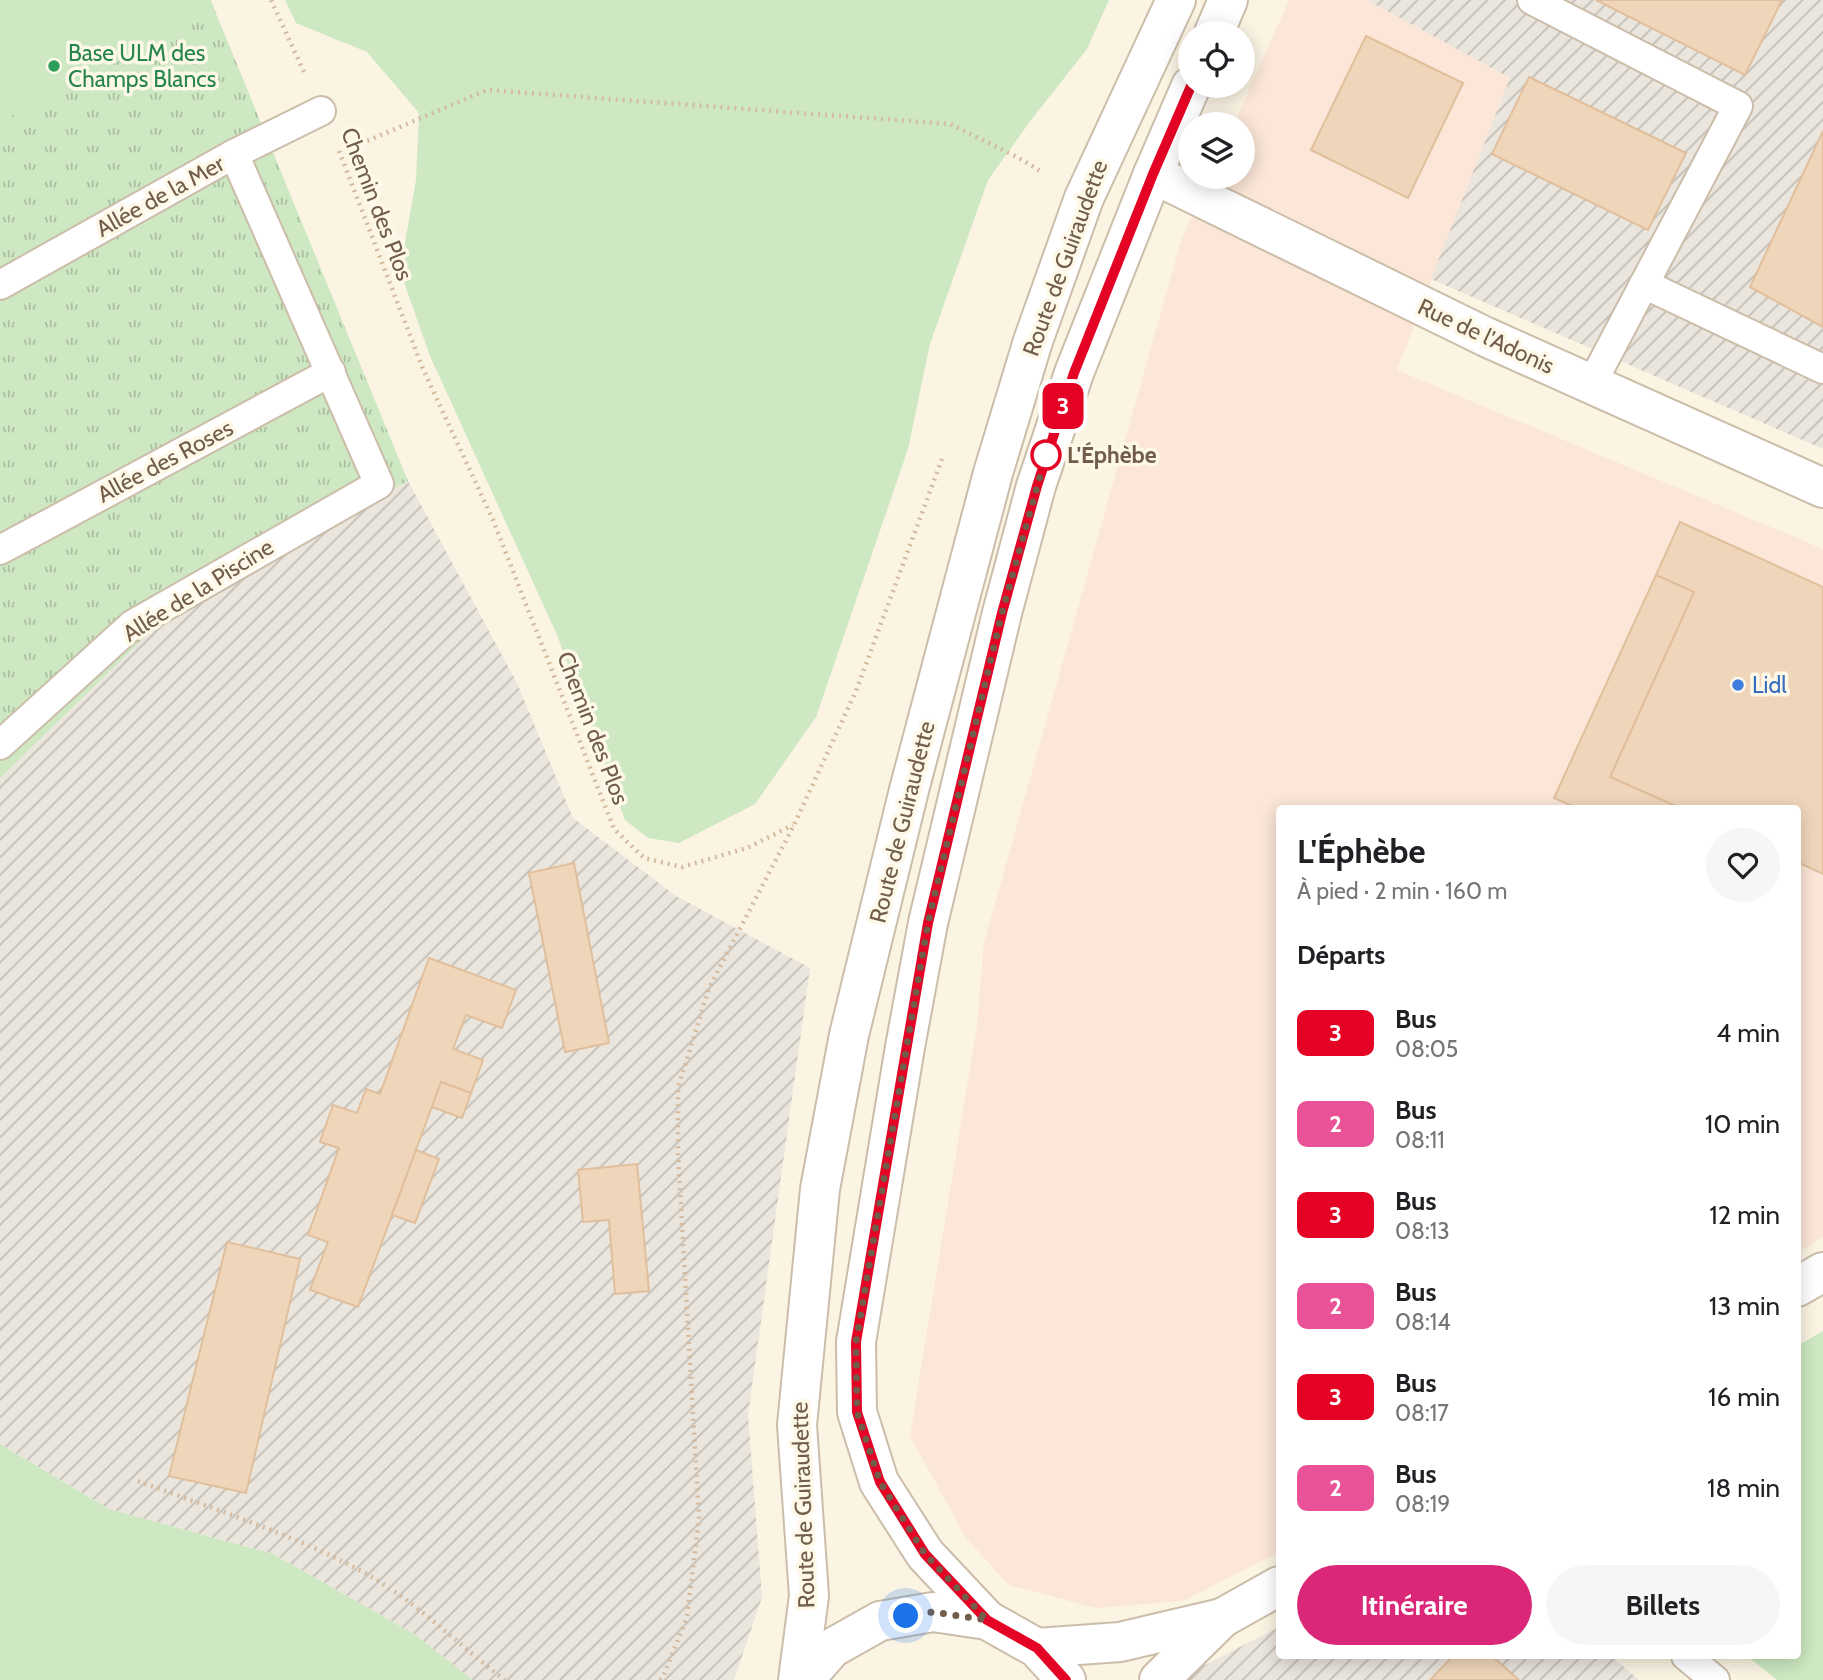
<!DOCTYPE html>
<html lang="fr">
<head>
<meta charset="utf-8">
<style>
  body { margin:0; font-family:Cabin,sans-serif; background:#f6f6f6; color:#202124; height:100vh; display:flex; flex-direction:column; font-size:26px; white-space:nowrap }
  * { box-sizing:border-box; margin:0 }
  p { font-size:23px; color:#757577 }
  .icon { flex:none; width:38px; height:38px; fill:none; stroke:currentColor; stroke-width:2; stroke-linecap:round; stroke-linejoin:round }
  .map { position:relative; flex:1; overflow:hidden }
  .drawer { position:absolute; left:1276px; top:805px; width:525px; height:854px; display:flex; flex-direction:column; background:#fff; border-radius:7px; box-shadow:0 4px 18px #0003 }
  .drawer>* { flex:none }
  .badge { padding:0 14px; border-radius:10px; font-size:24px; line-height:46px }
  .controls { position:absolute; left:1178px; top:21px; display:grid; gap:14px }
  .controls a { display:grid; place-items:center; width:77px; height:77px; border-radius:50%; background:#fff; box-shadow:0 4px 18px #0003; font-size:35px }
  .you { position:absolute; width:35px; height:35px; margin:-18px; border:5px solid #fff; border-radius:50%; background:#1a73e8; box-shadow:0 0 0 10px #1a73e833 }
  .map>.badge { position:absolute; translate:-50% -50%; box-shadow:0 0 0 4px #fff }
  h2 { padding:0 21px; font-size:26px; line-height:63px }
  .round { display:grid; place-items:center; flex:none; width:74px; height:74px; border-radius:37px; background:#f6f6f6 }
  .headline { display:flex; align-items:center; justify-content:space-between; height:119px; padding:0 21px }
  h1 { font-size:33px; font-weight:700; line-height:52px }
  .cta { display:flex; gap:14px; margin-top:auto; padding:14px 21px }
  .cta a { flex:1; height:80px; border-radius:42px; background:#db2777; color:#fff; font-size:28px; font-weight:700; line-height:80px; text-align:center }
  .cta a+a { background:#f6f6f6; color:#202124 }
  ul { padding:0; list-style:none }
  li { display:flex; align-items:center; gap:21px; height:91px; padding:0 21px }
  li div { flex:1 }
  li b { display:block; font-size:26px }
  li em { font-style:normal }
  li .badge { min-width:77px; font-weight:700; text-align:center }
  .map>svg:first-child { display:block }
  .commercial { fill:#fbe6d7 }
  .industrial { fill:url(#industrial-furrows) }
  .grass { fill:#cde8c2 }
  .park { fill:url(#park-tufts) }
  .building { fill:#efd6bb; stroke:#e1bf9c; stroke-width:2 }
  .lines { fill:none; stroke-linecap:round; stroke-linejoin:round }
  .service-casing { stroke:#ccbdaa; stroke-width:32 }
  .minor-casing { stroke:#ccbdaa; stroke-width:42 }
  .tertiary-casing { stroke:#ccbdaa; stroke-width:42 }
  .path { stroke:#d4ba9f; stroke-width:4.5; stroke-dasharray:2 5; stroke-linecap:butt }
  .service { stroke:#fff; stroke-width:28 }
  .minor { stroke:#fff; stroke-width:38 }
  .tertiary { stroke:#fff; stroke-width:38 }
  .line-casing { stroke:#fff; stroke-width:16 }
  .line { stroke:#e40324; stroke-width:10 }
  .walk { stroke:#725d4a; stroke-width:7; stroke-dasharray:0 12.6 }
  .leisure-dot { fill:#2e9e5b; stroke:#fef8e9; stroke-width:2.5 }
  .stop-dot { fill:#fff; stroke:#e40324; stroke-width:3.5 }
  .shop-dot { fill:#3f7fe0; stroke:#fef8e9; stroke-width:2.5 }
  .labels { text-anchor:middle; stroke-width:7; stroke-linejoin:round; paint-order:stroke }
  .leisure-label { font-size:23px; fill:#27864d; stroke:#fef8e9; text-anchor:start }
  .street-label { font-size:23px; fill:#725d4a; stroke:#fef8e9 }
  .stop-label { font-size:23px; font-weight:bold; fill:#725d4a; stroke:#fef8e9; text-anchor:start }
  .shop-label { font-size:23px; fill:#366cbe; stroke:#fef8e9; text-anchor:start }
</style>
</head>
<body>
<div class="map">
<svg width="1823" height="1680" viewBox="0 0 1823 1680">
  <defs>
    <pattern id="industrial-furrows" width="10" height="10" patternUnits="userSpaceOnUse" patternTransform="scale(1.75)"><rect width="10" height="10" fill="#eae5dd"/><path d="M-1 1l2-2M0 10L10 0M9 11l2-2" fill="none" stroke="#c2bdb5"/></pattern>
    <pattern id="park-tufts" width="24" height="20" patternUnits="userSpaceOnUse" patternTransform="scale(1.75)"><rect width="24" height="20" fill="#cde8c2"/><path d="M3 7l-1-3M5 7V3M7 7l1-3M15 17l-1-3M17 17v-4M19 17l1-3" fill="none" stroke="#abbfa0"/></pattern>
  </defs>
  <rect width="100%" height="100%" fill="#fbf4e3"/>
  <polygon class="commercial" points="1289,0 1367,0 1510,78 1397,370 1823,549 1823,1237 1797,1253 1797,808 1279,808 1279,1552 1183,1601 1096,1608 1009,1585 966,1538 910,1436 977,1025 984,943 1181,241 1210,177 1242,177 1242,124 1234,124"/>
  <g class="industrial">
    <polygon points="1367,0 1823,0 1823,449 1431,279 1510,78"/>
    <polygon points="408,481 517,683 573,818 676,896 810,968 748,1415 762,1597 734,1680 472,1680 416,1635 273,1554 109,1509 0,1444 0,778 158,623"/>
    <polygon points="1279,1627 1279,1656 1611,1656 1639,1680 1189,1680 1197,1669"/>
  </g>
  <g class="grass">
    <polygon points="0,0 211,0 215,11 0,122"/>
    <polygon points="285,0 1109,0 1087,49 1031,120 988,180 930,344 908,449 816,717 755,804 679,843 648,838 625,820 557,635 430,356 400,271 416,180 419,113 367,52 296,23"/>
    <polygon points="1823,1331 1823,1680 1777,1680 1747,1656 1797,1656 1797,1346"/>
    <polygon points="0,1444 109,1509 273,1554 416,1635 472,1680 0,1680"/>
  </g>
  <polygon class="park" points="215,11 408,481 159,623 0,778 0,122"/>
  <g class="building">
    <polygon points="1596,0 1782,0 1745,75"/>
    <polygon points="1366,36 1463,83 1408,198 1311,150"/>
    <polygon points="1529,77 1686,153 1648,230 1492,154"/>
    <polygon points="1823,131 1823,327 1750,287"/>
    <polygon points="1680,522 1823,587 1823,874 1797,862 1797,808 1680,808 1610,777 1694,592 1656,575"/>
    <polygon points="1656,575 1694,592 1610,777 1680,808 1577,808 1554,798"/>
    <polygon points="574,863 609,1043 565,1052 529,873"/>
    <polygon points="429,958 516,990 502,1028 466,1015 453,1049 483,1060 471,1093 441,1082 358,1307 310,1290 328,1242 308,1235 339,1148 320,1142 333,1105 357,1113 366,1089 380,1094"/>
    <polygon points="441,1082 471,1093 462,1118 432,1107"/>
    <polygon points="416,1150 439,1159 415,1223 392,1215"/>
    <polygon points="637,1164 649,1291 615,1294 609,1220 583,1222 578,1170"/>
    <polygon points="227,1242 300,1259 246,1493 169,1476"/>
    <polygon points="1453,1656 1492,1656 1519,1680 1430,1680"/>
  </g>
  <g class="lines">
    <g class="service-casing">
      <g id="service">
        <polyline points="1532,0 1738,106 1591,385"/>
        <polyline points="1644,284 1823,369"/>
        <polyline points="0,285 234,154 321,111"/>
        <polyline points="0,550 331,372"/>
        <polyline points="0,745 132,625 379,484 234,154"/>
        <polyline points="1686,1656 1715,1680"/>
      </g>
    </g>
    <g class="minor-casing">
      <g id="minor">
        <polyline points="1153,174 1486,337 1823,488"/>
        <polyline points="1797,1287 1823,1272"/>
        <polyline points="1037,1648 1120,1642 1222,1618"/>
        <polyline points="1159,1680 1222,1618 1279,1586"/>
      </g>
    </g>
    <g class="tertiary-casing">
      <g id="tertiary">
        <polyline points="1214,33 1228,0"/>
        <polyline points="987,1620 925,1554 879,1482 857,1412 856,1342 905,1047 928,923 1002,613 1036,486 1074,373 1153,174 1191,86"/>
        <polyline points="798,1680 809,1596 797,1425 820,1189 849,1035 909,790 993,473 1033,341 1084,198 1176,0"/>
        <polyline points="804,1680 832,1648 880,1621 933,1612 987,1620 1037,1648 1066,1680"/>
      </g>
    </g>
    <g class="path">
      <polyline points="271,0 304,72"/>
      <polyline points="348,149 487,90 950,124 1017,157 1042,172"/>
      <polyline points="339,151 423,369 493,520 614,829 644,858 682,867 747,848 793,825"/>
      <path d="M138,1481C213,1509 290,1533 361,1571C414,1599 457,1644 505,1680"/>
      <polyline points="660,1680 663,1677 687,1617 699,1518 678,1155 678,1088 709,988 794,825 856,691 942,459"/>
    </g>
    <use href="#service" class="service"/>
    <use href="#minor" class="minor"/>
    <use href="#tertiary" class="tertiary"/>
  </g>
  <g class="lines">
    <g class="line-casing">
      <polyline id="line" points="1066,1680 1037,1648 987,1620 925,1554 880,1482 857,1412 856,1342 928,923 1002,613 1037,486 1074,373 1153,174 1191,86"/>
    </g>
    <use href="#line" class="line"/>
    <polyline class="walk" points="906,1616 933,1612 987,1620 925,1554 880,1482 857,1412 856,1342 928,923 1002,613 1046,455"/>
  </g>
  <circle class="leisure-dot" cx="54" cy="66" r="7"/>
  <circle class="stop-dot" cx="1046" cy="455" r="14"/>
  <circle class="shop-dot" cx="1738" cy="685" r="7"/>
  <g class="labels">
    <g class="leisure-label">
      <text x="68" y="61">Base ULM des<tspan x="68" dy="26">Champs Blancs</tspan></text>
    </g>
    <g class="street-label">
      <text transform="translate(160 196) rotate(-29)" y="8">Allée de la Mer</text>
      <text transform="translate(377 204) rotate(69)" y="8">Chemin des Plos</text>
      <text transform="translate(1065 258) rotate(-70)" y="8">Route de Guiraudette</text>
      <text transform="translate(1486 336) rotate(25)" y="8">Rue de l'Adonis</text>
      <text transform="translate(165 461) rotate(-28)" y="8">Allée des Roses</text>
      <text transform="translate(198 590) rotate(-32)" y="8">Allée de la Piscine</text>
      <text transform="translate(593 728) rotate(69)" y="8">Chemin des Plos</text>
      <text transform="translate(902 822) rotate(-76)" y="8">Route de Guiraudette</text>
      <text transform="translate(803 1505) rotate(-92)" y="8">Route de Guiraudette</text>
    </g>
    <g class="stop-label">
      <text x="1067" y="463">L'Éphèbe</text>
    </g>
    <g class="shop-label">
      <text x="1752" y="693">Lidl</text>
    </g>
  </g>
</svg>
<div class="controls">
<a><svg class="icon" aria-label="locate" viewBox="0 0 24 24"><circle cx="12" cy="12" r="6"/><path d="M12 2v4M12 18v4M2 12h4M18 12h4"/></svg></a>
<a><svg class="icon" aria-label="layers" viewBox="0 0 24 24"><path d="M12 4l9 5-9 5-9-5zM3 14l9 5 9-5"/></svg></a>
</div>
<div class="you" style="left:906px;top:1616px"></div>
<b class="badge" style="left:1063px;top:406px;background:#e40324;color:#fff">3</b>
<section class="drawer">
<div class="headline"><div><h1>L'Éphèbe</h1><p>À pied · 2 min · 160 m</p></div><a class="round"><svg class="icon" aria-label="heart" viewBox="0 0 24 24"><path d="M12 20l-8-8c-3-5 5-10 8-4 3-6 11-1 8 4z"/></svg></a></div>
<h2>Départs</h2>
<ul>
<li><span class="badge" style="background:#e40324;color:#fff">3</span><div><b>Bus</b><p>08:05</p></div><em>4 min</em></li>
<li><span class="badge" style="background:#ea5297;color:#fff">2</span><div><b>Bus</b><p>08:11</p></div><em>10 min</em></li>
<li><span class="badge" style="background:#e40324;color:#fff">3</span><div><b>Bus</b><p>08:13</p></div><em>12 min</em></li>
<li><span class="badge" style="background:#ea5297;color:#fff">2</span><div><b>Bus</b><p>08:14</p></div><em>13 min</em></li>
<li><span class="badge" style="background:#e40324;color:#fff">3</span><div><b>Bus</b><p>08:17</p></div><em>16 min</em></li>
<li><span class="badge" style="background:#ea5297;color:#fff">2</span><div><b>Bus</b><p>08:19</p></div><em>18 min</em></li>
</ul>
<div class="cta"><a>Itinéraire</a><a>Billets</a></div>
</section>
</div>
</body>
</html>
